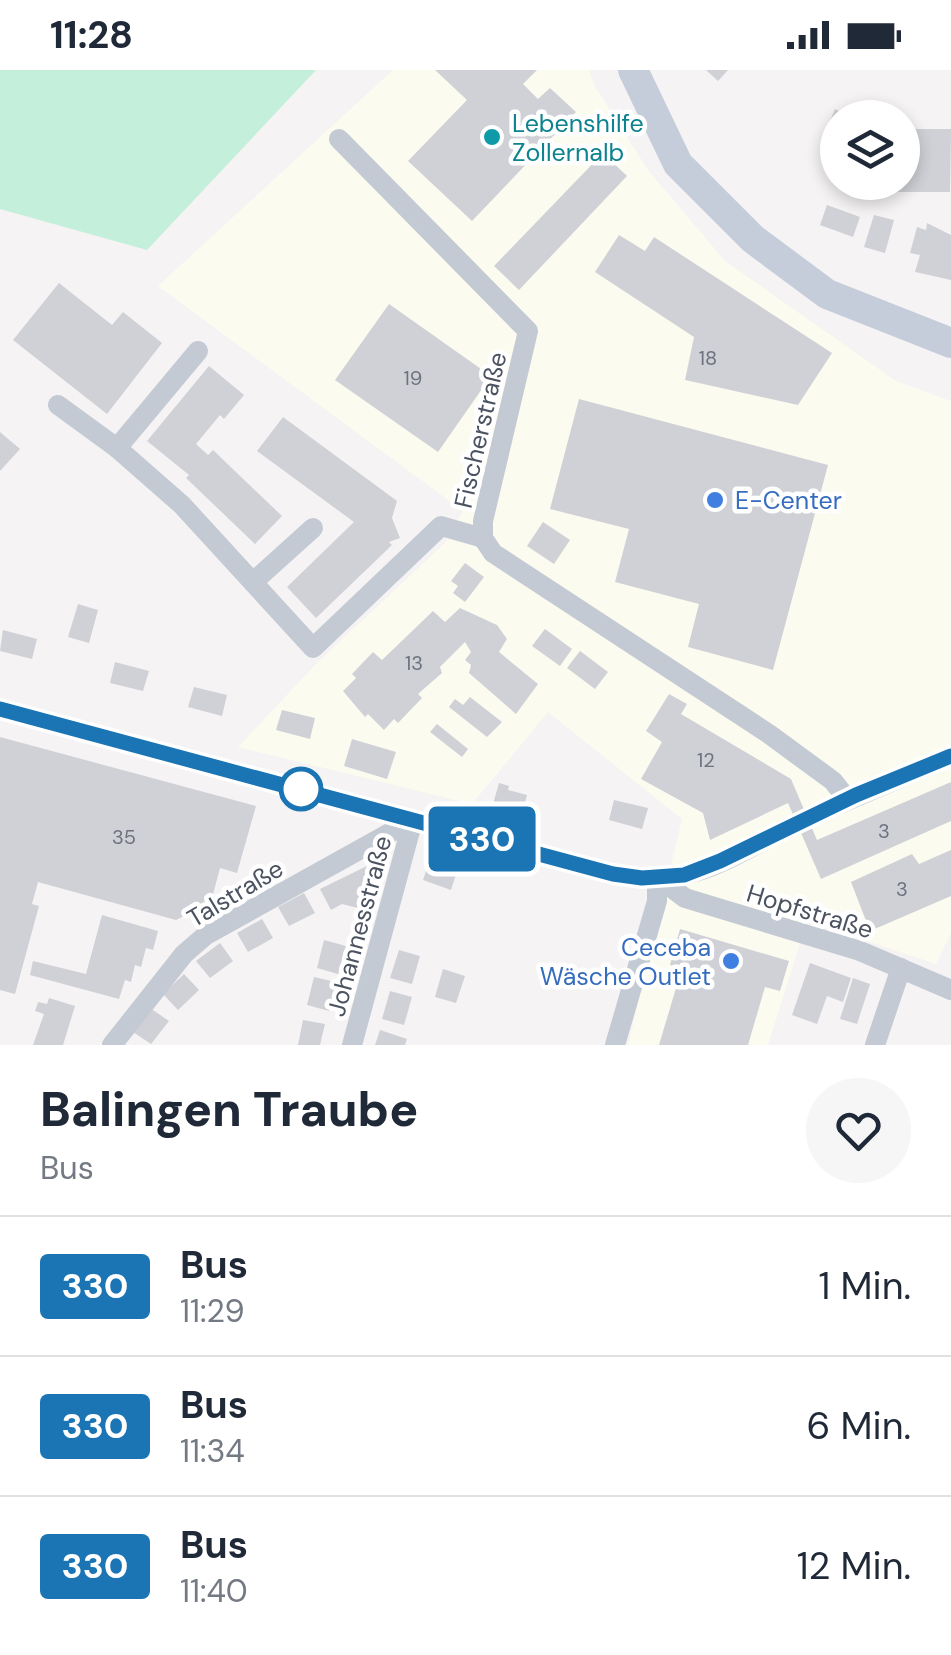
<!DOCTYPE html>
<html lang="de">
<head>
<meta charset="utf-8">
<style>
  body { margin:0; font-family:"DM Sans",sans-serif; background:#f6f6f7; color:#1f2937; height:100vh; display:flex; flex-direction:column; font-size:38px; white-space:nowrap }
  * { box-sizing:border-box; margin:0 }
  p { font-size:32px; color:#747a83 }
  .icon { flex:none; width:55px; height:55px; fill:none; stroke:currentColor; stroke-width:2; stroke-linecap:round; stroke-linejoin:round }
  .map { position:relative; height:975px; overflow:hidden }
  .details { display:flex; flex-direction:column; background:#fff; flex:1 }
  .details>* { flex:none }
  .badge { padding:0 20px; border-radius:8px; font-size:35px; line-height:65px }
  .tools { position:absolute; left:820px; top:30px; display:grid; gap:20px }
  .tools a { display:grid; place-items:center; width:100px; height:100px; border-radius:50%; background:#fff; box-shadow:0 5px 15px #0003; font-size:50px }
  .map>.badge { position:absolute; translate:-50% -50%; box-shadow:0 0 0 5px #fff }
  .round { display:grid; place-items:center; flex:none; width:105px; height:105px; border-radius:52px; background:#f6f6f7 }
  .summary { display:flex; align-items:center; justify-content:space-between; height:170px; padding:0 40px }
  h1 { font-size:48px; font-weight:800; line-height:75px }
  ul { padding:0; list-style:none }
  li { display:flex; align-items:center; gap:30px; height:140px; padding:0 40px; border-top:2px solid #e0e1e3 }
  li div { flex:1 }
  li b { display:block; font-size:38px }
  li em { font-style:normal }
  li .badge { min-width:110px; font-weight:700; text-align:center }
  .status { display:flex; justify-content:space-between; align-items:center; height:70px; padding:0 50px; background:#fff; direction:ltr }
  .status svg { height:28px; fill:currentColor }
  .map>svg:first-child { display:block }
  .commercial { fill:#fcfbef }
  .green { fill:#c4efdb }
  .building { fill:#d0d1d7 }
  .lines { fill:none; stroke-linecap:round; stroke-linejoin:round }
  .minor { stroke:#c4cad3; stroke-width:20 }
  .secondary { stroke:#c6cdda; stroke-width:30 }
  .line-casing { stroke:#fff; stroke-width:22 }
  .line { stroke:#1b75b4; stroke-width:15 }
  .culture-dot { fill:#0f9aa8; stroke:#fff; stroke-width:4 }
  .shop-dot { fill:#3f7fe0; stroke:#fff; stroke-width:4 }
  .stop-dot { fill:#fff; stroke:#1b75b4; stroke-width:5 }
  .labels { text-anchor:middle; stroke-width:9; stroke-linejoin:round; paint-order:stroke }
  .number-label { font-size:20px; fill:#6c727e }
  .culture-label { font-size:25px; fill:#0d838f; stroke:#fff; text-anchor:start }
  .street-label { font-size:25px; fill:#4b5260; stroke:#fff }
  .shop-label { font-size:25px; fill:#366cbe; stroke:#fff; text-anchor:start }
</style>
</head>
<body>
<div class="status"><b>11:28</b><svg viewBox="0 0 49 12"><path d="M0 12V9h3v3zM5 12V6h3v6zM10 12V3h3v9zM15 12V0h3v12zM26 1h20v11H26zM47 4h2v5h-2z"/></svg></div>
<div class="map">
<svg width="951" height="975" viewBox="0 0 951 975">
  <rect width="100%" height="100%" fill="#f5f3f3"/>
  <polygon class="commercial" points="393,0 589,0 594,15 648,100 725,191 896,311 951,331 951,863 936,894 807,851 768,975 628,975 682,749 548,642 472,734 238,677 316,594 445,473 463,441 158,216"/>
  <polygon class="green" points="0,0 316,0 147,180 0,139"/>
  <g class="building">
    <polygon points="435,0 537,0 523,14 538,29 550,18 576,42 472,151 408,91 467,30"/>
    <polygon points="706,0 728,0 718,11"/>
    <polygon points="835,39 853,48 838,48 838,62 827,58"/>
    <polygon points="902,59 951,59 950,122 896,122 896,112 902,112"/>
    <polygon points="603,83 627,106 519,220 494,196"/>
    <polygon points="827,135 860,147 853,167 820,155"/>
    <polygon points="874,145 894,150 885,183 864,177"/>
    <polygon points="927,153 951,165 951,210 915,202 920,185 910,183 917,157 926,160"/>
    <polygon points="619,165 645,181 654,167 832,283 798,335 685,310 694,267 595,202"/>
    <polygon points="59,213 112,255 123,242 162,273 107,344 13,270"/>
    <polygon points="389,234 491,306 438,382 335,310"/>
    <polygon points="209,296 244,325 224,349 220,345 196,374 208,385 213,380 282,446 255,474 186,408 189,405 147,371"/>
    <polygon points="579,329 828,395 773,600 688,577 699,534 615,512 629,459 550,439"/>
    <polygon points="283,347 397,431 392,448 400,468 389,472 392,475 316,548 287,517 354,452 257,381"/>
    <polygon points="0,362 20,379 0,401"/>
    <polygon points="543,452 570,470 554,494 527,476"/>
    <polygon points="465,493 484,507 465,532 453,523 458,516 451,511"/>
    <polygon points="78,534 98,540 89,573 68,567"/>
    <polygon points="460,538 497,555 507,569 499,582 538,614 516,644 469,603 471,595 465,590 471,582 465,572 440,597 442,603 418,624 422,628 398,653 394,649 384,660 368,644 365,647 343,621 356,608 352,604 373,582 382,590 433,541 445,552"/>
    <polygon points="545,559 572,579 560,596 532,576"/>
    <polygon points="3,560 37,569 32,589 0,581"/>
    <polygon points="580,581 608,602 595,619 567,598"/>
    <polygon points="115,592 149,601 143,621 110,613"/>
    <polygon points="194,617 227,625 222,646 188,637"/>
    <polygon points="669,624 687,634 681,644 791,709 817,770 951,712 951,751 821,809 788,733 710,770 703,743 641,709 662,672 646,661"/>
    <polygon points="470,627 502,652 487,667 449,637 455,629 463,635"/>
    <polygon points="282,640 315,648 310,669 276,660"/>
    <polygon points="437,654 468,679 462,687 430,662"/>
    <polygon points="0,667 256,736 237,803 220,798 211,832 176,850 38,812 32,834 39,836 15,924 0,920"/>
    <polygon points="352,669 396,682 387,709 344,696"/>
    <polygon points="499,713 509,716 508,720 527,725 521,749 506,745 504,749 495,747 497,743 491,741"/>
    <polygon points="614,730 648,738 642,759 609,750"/>
    <polygon points="951,780 951,826 870,861 851,812 912,784 919,794"/>
    <polygon points="430,789 458,798 451,820 423,810"/>
    <polygon points="369,795 381,803 370,847 357,844 358,838 342,834 331,840 320,819"/>
    <polygon points="304,823 315,843 289,856 278,837"/>
    <polygon points="102,845 158,861 153,880 146,878 141,897 135,895 131,912 125,910 119,929 30,905 33,891 86,904"/>
    <polygon points="262,849 273,868 248,882 237,863"/>
    <polygon points="680,859 789,891 780,921 765,917 748,975 659,975 682,898 670,895"/>
    <polygon points="324,870 346,876 338,904 317,898"/>
    <polygon points="220,873 233,891 210,908 196,891"/>
    <polygon points="399,880 420,886 412,914 390,908"/>
    <polygon points="810,893 851,908 843,932 827,926 817,954 792,945"/>
    <polygon points="443,899 465,906 456,933 435,927"/>
    <polygon points="184,904 199,920 178,940 163,924"/>
    <polygon points="314,907 336,912 329,941 307,935"/>
    <polygon points="853,908 870,914 857,954 840,949"/>
    <polygon points="390,921 412,927 404,955 382,949"/>
    <polygon points="49,928 75,936 63,975 33,975 44,944 35,941 38,932 47,934"/>
    <polygon points="150,938 169,951 151,974 133,962"/>
    <polygon points="303,950 325,954 320,975 298,975"/>
    <polygon points="380,960 407,969 405,975 375,975"/>
  </g>
  <g class="lines">
    <g class="minor">
      <polyline points="339,69 528,261 483,451 483,468 493,483 769,664 833,711 847,729"/>
      <polyline points="58,335 117,378 182,435 313,578 441,456 483,468"/>
      <polyline points="117,378 198,281"/>
      <polyline points="253,512 313,458"/>
      <path d="M0,639L613,804C636,807 661,810 683,805C723,797 761,770 797,753"/>
      <polyline points="807,748 951,686"/>
      <polyline points="657,807 685,828 860,881 951,920"/>
      <polyline points="112,975 184,884 206,865 413,750"/>
      <polyline points="352,975 413,750"/>
      <polyline points="615,975 657,831 657,807"/>
      <polyline points="875,975 901,898"/>
    </g>
    <polyline class="secondary" points="633,0 678,94 753,169 827,224 951,273"/>
  </g>
  <g class="lines">
    <g class="line-casing">
      <polyline id="line" points="0,639 613,804 642,808 684,805 720,791 856,725 951,686"/>
    </g>
    <use href="#line" class="line"/>
  </g>
  <circle class="culture-dot" cx="492" cy="67" r="10"/>
  <g class="shop-dot">
    <circle cx="715" cy="430" r="10"/>
    <circle cx="731" cy="891" r="10"/>
  </g>
  <circle class="stop-dot" cx="301" cy="719" r="20"/>
  <g class="labels">
    <g class="number-label">
      <text x="708" y="295">18</text>
      <text x="413" y="315">19</text>
      <text x="414" y="600">13</text>
      <text x="706" y="697">12</text>
      <text x="884" y="768">3</text>
      <text x="124" y="774">35</text>
      <text x="902" y="826">3</text>
    </g>
    <g class="culture-label">
      <text x="512" y="62">Lebenshilfe<tspan x="512" dy="29">Zollernalb</tspan></text>
    </g>
    <g class="street-label">
      <text transform="translate(480 360) rotate(-77)" y="9">Fischerstraße</text>
      <text transform="translate(235 823) rotate(-31)" y="9">Talstraße</text>
      <text transform="translate(810 841) rotate(17)" y="9">Hopfstraße</text>
      <text transform="translate(359 856) rotate(-75)" y="9">Johannesstraße</text>
    </g>
    <g class="shop-label">
      <text x="735" y="439">E-Center</text>
      <text x="711" y="886" text-anchor="end">Ceceba<tspan x="711" dy="29">Wäsche Outlet</tspan></text>
    </g>
  </g>
</svg>
<div class="tools">
<a><svg class="icon" aria-label="layers" viewBox="0 0 24 24"><path d="M12 4l9 5-9 5-9-5zM3 14l9 5 9-5"/></svg></a>
</div>
<b class="badge" style="left:482px;top:769px;background:#1b75b4;color:#fff">330</b>
</div>
<section class="details">
<div class="summary"><div><h1>Balingen Traube</h1><p>Bus</p></div><a class="round"><svg class="icon" aria-label="heart" viewBox="0 0 24 24"><path d="M12 20l-8-8c-3-5 5-10 8-4 3-6 11-1 8 4z"/></svg></a></div>
<ul>
<li><span class="badge" style="background:#1b75b4;color:#fff">330</span><div><b>Bus</b><p>11:29</p></div><em>1 Min.</em></li>
<li><span class="badge" style="background:#1b75b4;color:#fff">330</span><div><b>Bus</b><p>11:34</p></div><em>6 Min.</em></li>
<li><span class="badge" style="background:#1b75b4;color:#fff">330</span><div><b>Bus</b><p>11:40</p></div><em>12 Min.</em></li>
</ul>
</section>
</body>
</html>
